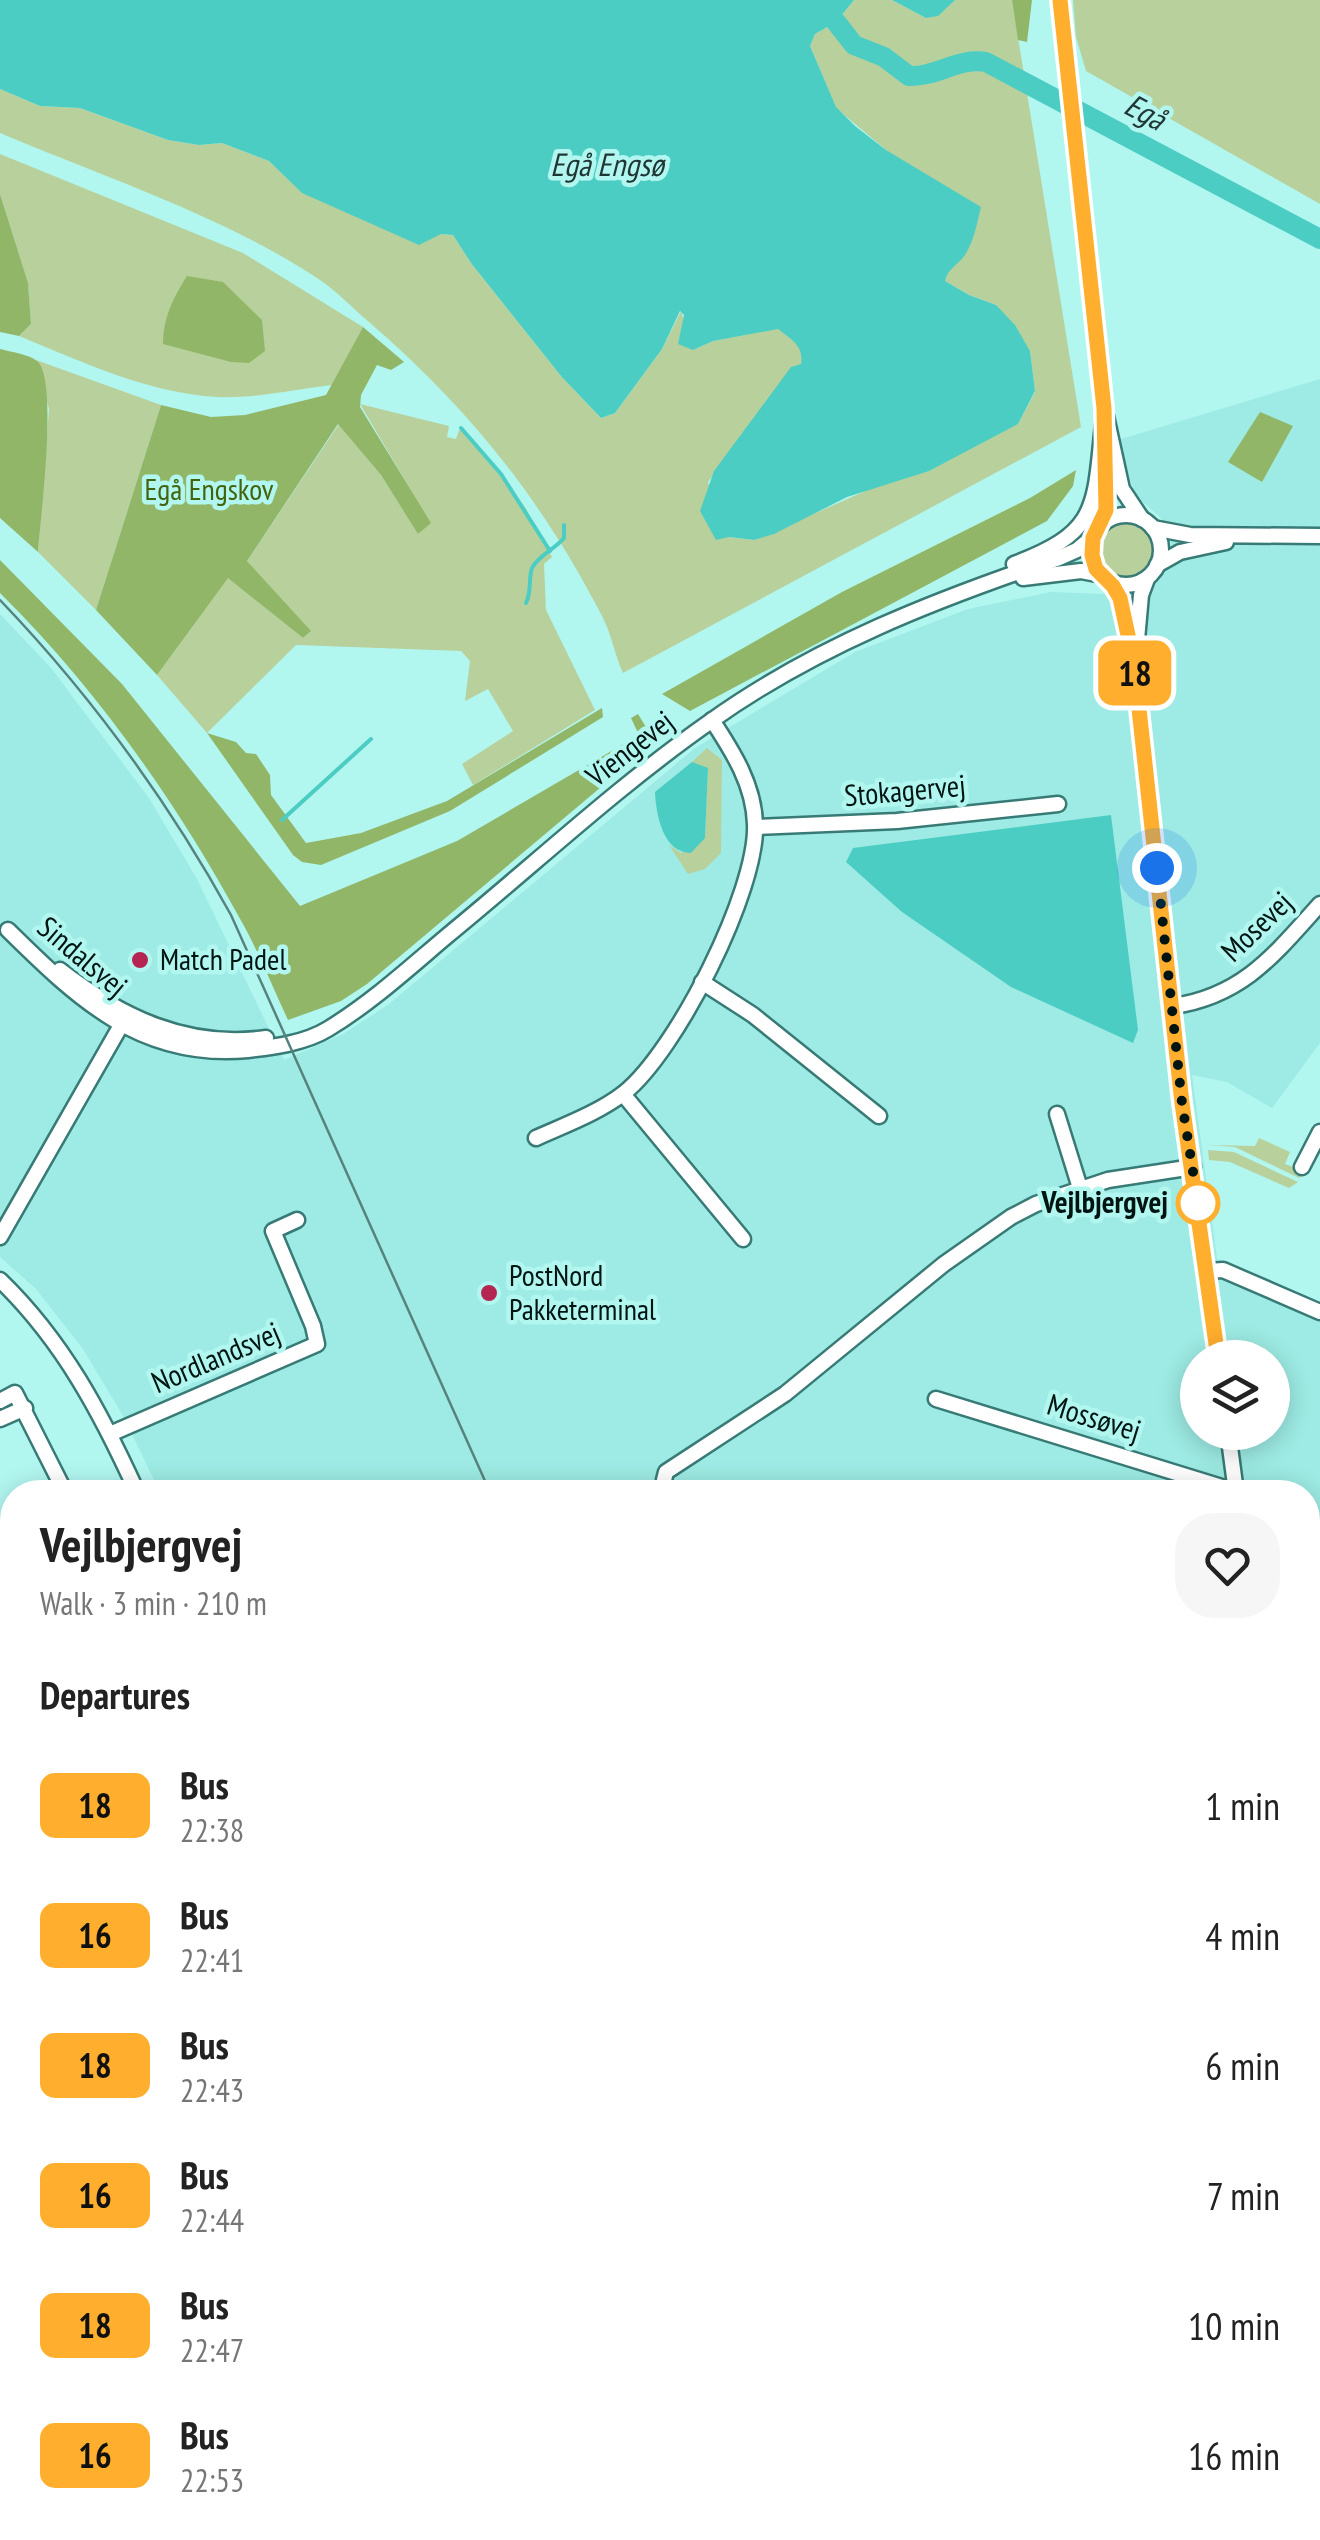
<!DOCTYPE html>
<html lang="en">
<head>
<meta charset="utf-8">
<style>
  body { margin:0; font-family:"PT Sans Narrow",sans-serif; background:#f6f6f6; color:#222; height:100vh; display:flex; flex-direction:column; font-size:38px; white-space:nowrap }
  * { box-sizing:border-box; margin:0 }
  p { font-size:32px; color:#767676 }
  .icon { flex:none; width:55px; height:55px; fill:none; stroke:currentColor; stroke-width:2; stroke-linecap:round; stroke-linejoin:round }
  .map { position:relative; flex:1; overflow:hidden }
  .sheet { position:absolute; left:0px; top:1480px; width:1320px; height:1060px; display:flex; flex-direction:column; background:#fff; border-radius:40px 40px 0 0; box-shadow:0 5px 25px #0003 }
  .sheet>* { flex:none }
  .badge { padding:0 20px; border-radius:15px; font-size:35px; line-height:65px }
  .controls { position:absolute; left:1180px; top:1340px; display:grid; gap:20px }
  .controls a { display:grid; place-items:center; width:110px; height:110px; border-radius:50%; background:#fff; box-shadow:0 5px 25px #0003; font-size:50px }
  .you { position:absolute; width:50px; height:50px; margin:-25px; border:8px solid #fff; border-radius:50%; background:#1a73e8; box-shadow:0 0 0 15px #1a73e833 }
  .map>.badge { position:absolute; translate:-50% -50%; box-shadow:0 0 0 5px #fff }
  h2 { padding:0 40px; font-size:38px; line-height:90px }
  .round { display:grid; place-items:center; flex:none; width:105px; height:105px; border-radius:40px; background:#f6f6f6 }
  .overview { display:flex; align-items:center; justify-content:space-between; height:170px; padding:0 40px }
  h1 { font-size:48px; font-weight:700; line-height:75px }
  ul { padding:0; list-style:none }
  li { display:flex; align-items:center; gap:30px; height:130px; padding:0 40px }
  li div { flex:1 }
  li b { display:block; font-size:38px }
  li em { font-style:normal }
  li .badge { min-width:110px; font-weight:700; text-align:center }
  .map>svg:first-child { display:block }
  .built { fill:#9debe4; fill-rule:evenodd }
  .green { fill:#b8d19c }
  .forest { fill:#92b667 }
  .water { fill:#4bcdc4 }
  .lines { fill:none; stroke-linecap:round; stroke-linejoin:round }
  .stream { stroke:#4bcdc4; stroke-width:4 }
  .river { stroke:#4bcdc4; stroke-width:20 }
  .minor-casing { stroke:#387a75; stroke-width:19 }
  .minor { stroke:#fff; stroke-width:14 }
  .tram { stroke:#57837f; stroke-width:2.5 }
  .line-casing { stroke:#fff; stroke-width:22 }
  .line { stroke:#ffae2d; stroke-width:15 }
  .walk { stroke:#001412; stroke-width:10; stroke-dasharray:0 18 }
  .poi-dot { fill:#b52551; stroke:#b2f6f0; stroke-width:4 }
  .stop-dot { fill:#fff; stroke:#ffae2d; stroke-width:5 }
  .labels { text-anchor:middle; stroke-width:9; stroke-linejoin:round; paint-order:stroke }
  .park-label { font-size:30px; fill:#43630d; stroke:#b2f6f0 }
  .street-label { font-size:30px; fill:#001412; stroke:#b2f6f0 }
  .poi-label { font-size:30px; fill:#001412; stroke:#b2f6f0; text-anchor:start }
  .stop-label { font-size:30px; font-weight:bold; fill:#001412; stroke:#b2f6f0; text-anchor:end }
  .water-label { font-size:32px; font-style:italic; fill:#1f3634; stroke:#b2f6f0 }
</style>
</head>
<body>
<div class="map">
<svg width="1320" height="2540" viewBox="0 0 1320 2540">
  <rect width="100%" height="100%" fill="#b2f6f0"/>
  <path class="built" d="M1320,379V1043L1272,1108L1227,1082L1192,1075L1219,1273L1320,1316V1522L1308,1516V1492H1256L1179,1464L1176,1492H160L123,1416L83,1349L36,1289L0,1257V614L51,668L149,798L197,879L284,1060L343,1034L389,1004L695,748L855,652L968,609L1051,592L1131,595L1149,590L1161,578L1171,544L1161,518L1135,495L1118,440ZM1198,1358H1272V1432H1198Z"/>
  <g class="green">
    <path d="M854,0H892L926,18L938,15L955,0H1012L1081,427L623,673C614,653 612,636 603,618C543,501 469,408 369,322C352,308 336,290 317,278C223,216 104,177 0,133V89L40,106L80,108L168,140L199,145L222,143L269,161L303,193L441,234L453,235L471,263L561,376L601,418L615,413L662,349L681,311L693,350L713,341L778,328L798,345L803,354L801,365L763,407L708,482L728,537L754,540L1018,424L1035,392L1030,351L996,305L969,295L945,281L946,273L964,256L886,150L836,108L810,46L815,34L836,22Z"/>
    <polygon points="1073,0 1320,0 1320,204 1086,71 1076,37"/>
    <path d="M0,154L243,253L363,327L332,385C295,389 254,399 217,397C147,393 83,362 19,336L31,324L28,284L0,194Z"/>
    <polygon points="36,360 161,405 96,610 38,552 49,409"/>
    <polygon points="360,404 449,426 447,437 456,439 459,430 465,432 525,507 552,557 544,564 546,610 595,710 473,785 462,764 513,731 488,689 465,701 470,661 461,651 296,645 207,733 157,675 228,577 303,638 310,632 247,561 339,424 381,475 418,533 430,523"/>
    <circle cx="1126" cy="550" r="29"/>
    <polygon points="707,748 722,760 721,853 705,869 688,874 669,845 681,853 705,838 708,769 692,762"/>
    <polygon points="1259,1138 1290,1152 1285,1164 1307,1172 1299,1178 1235,1147 1208,1145 1255,1146"/>
    <polygon points="1208,1150 1234,1152 1298,1182 1289,1188 1230,1162 1209,1160"/>
    <polygon points="0,2207 12,2216 12,2277 0,2266"/>
  </g>
  <g class="forest">
    <polygon points="1012,0 1032,0 1027,42 1018,40"/>
    <polygon points="0,194 28,283 31,324 19,336 0,332"/>
    <path d="M187,276L223,282L262,320L265,351L249,363L231,362L163,344C163,318 173,298 187,276Z"/>
    <polygon points="363,327 404,362 391,370 377,365 361,395 360,407 431,523 418,534 381,475 338,424 247,561 311,631 303,638 228,578 157,675 96,610 161,405 211,417 245,415 326,395"/>
    <path d="M0,349C11,352 28,354 37,361C59,378 40,520 38,552L0,518Z"/>
    <polygon points="1260,412 1293,426 1262,482 1228,462"/>
    <polygon points="1076,470 1073,486 1047,521 690,711 662,694 842,592 1030,498"/>
    <path d="M0,560L122,684L300,906L457,841L639,735L631,718L638,714L652,737L651,745L367,984L341,1001L288,1020C272,986 258,950 239,917C175,800 95,687 0,593Z"/>
    <polygon points="602,708 603,717 450,811 321,865 302,862 293,855 207,733 236,742 246,753 256,754 270,775 271,795 306,843 361,833 447,801"/>
  </g>
  <g class="water">
    <path d="M0,0H854L836,22L815,34L810,46L836,107L855,126L886,150L981,207C977,223 974,241 965,255C958,265 948,268 945,281L969,295L996,305L1015,325L1030,351L1035,391L1018,424L929,471L847,497L774,534L754,540L729,537L716,540L700,511L714,471L791,367L801,364C804,346 792,340 778,329L713,341L693,350L678,344L684,315L680,311L662,349L615,413L601,418L561,376L471,263L453,235L441,234L419,245L302,193L269,161L222,143L199,145L168,140L80,108L40,106L0,89Z"/>
    <polygon points="892,0 955,0 938,16 926,18"/>
    <path d="M692,762L708,768L705,838L691,853C663,853 656,815 655,792Z"/>
    <polygon points="1111,815 1138,1030 1133,1043 1011,987 902,912 846,862 853,848"/>
  </g>
  <g class="lines">
    <g class="stream">
      <polyline points="461,428 501,474 550,551"/>
      <path d="M526,603C532,591 528,580 532,568C538,556 555,549 564,538V525"/>
      <polyline points="282,820 371,739"/>
    </g>
    <path class="river" d="M836,22L854,45L884,57L909,76C937,77 959,57 986,62L1320,239"/>
    <g class="minor-casing">
      <g id="minor">
        <polyline points="1060,0 1104,407 1122,489 1142,519"/>
        <circle cx="1126" cy="550" r="35"/>
        <polyline points="1101,525 1106,513 1106,468"/>
        <polyline points="1153,528 1190,535 1320,536"/>
        <path d="M1014,564C1099,532 1094,508 1103,424"/>
        <polyline points="1157,565 1180,552 1226,542"/>
        <polyline points="1023,578 1081,571 1102,575"/>
        <polyline points="1110,581 1122,605 1134,663 1182,1103 1218,1358"/>
        <polyline points="1136,651 1141,595 1147,579"/>
        <polyline points="756,827 897,821 1058,804"/>
        <path d="M8,930C78,999 141,1060 248,1050C274,1047 305,1043 328,1029C371,1003 409,968 447,936C535,864 618,786 711,721C816,646 937,599 1059,558L1077,550L1095,535"/>
        <path d="M60,970C121,1017 187,1049 266,1038"/>
        <polyline points="702,982 753,1015 879,1116"/>
        <path d="M1173,1006C1243,996 1275,954 1320,904"/>
        <polyline points="623,1094 743,1239"/>
        <polyline points="1057,1114 1080,1188"/>
        <path d="M536,1138C565,1125 598,1113 624,1093C676,1052 758,890 755,824C754,785 733,752 712,720"/>
        <polyline points="1302,1167 1320,1132"/>
        <polyline points="0,1237 124,1020"/>
        <polyline points="1207,1271 1223,1270 1320,1312"/>
        <path d="M0,1280C63,1341 101,1413 137,1492"/>
        <polyline points="936,1399 1238,1492"/>
        <polyline points="0,1401 15,1393 65,1492"/>
        <polyline points="0,1419 25,1408"/>
        <polyline points="1228,1432 1236,1492"/>
        <polyline points="110,1434 317,1344 313,1326 273,1231 297,1220"/>
        <polyline points="668,1492 664,1480 666,1472 785,1394 944,1264 1011,1217 1036,1204 1108,1180 1193,1167"/>
        <polyline points="1308,1525 1320,1530"/>
        <polyline points="0,1529 12,1533"/>
        <polyline points="0,1652 12,1656"/>
        <polyline points="0,1785 12,1763"/>
        <polyline points="0,1803 12,1810"/>
        <polyline points="1308,1908 1320,1913"/>
        <polyline points="12,1969 4,1983 12,1987"/>
        <polyline points="1308,2020 1320,2116"/>
        <polyline points="0,2356 12,2368"/>
        <polyline points="235,2528 239,2540"/>
        <polyline points="562,2528 565,2540"/>
        <polyline points="1133,2528 1180,2531 1191,2528"/>
        <polyline points="0,2532 12,2524"/>
        <polyline points="720,2540 767,2528"/>
      </g>
    </g>
    <use href="#minor" class="minor"/>
    <g class="tram">
      <path d="M0,600C90,694 168,801 231,915L490,1492"/>
      <polyline points="940,2528 946,2540"/>
    </g>
  </g>
  <g class="lines">
    <g class="line-casing">
      <polyline id="line" points="1060,0 1104,408 1106,510 1093,538 1092,555 1096,569 1113,586 1120,598 1134,663 1182,1103 1218,1358"/>
    </g>
    <use href="#line" class="line"/>
    <polyline class="walk" points="1157,868 1182,1103 1198,1203"/>
  </g>
  <g class="poi-dot">
    <circle cx="140" cy="960" r="10"/>
    <circle cx="489" cy="1293" r="10"/>
  </g>
  <circle class="stop-dot" cx="1198" cy="1203" r="20"/>
  <g class="labels">
    <g class="park-label">
      <text x="209" y="500">Egå Engskov</text>
    </g>
    <g class="street-label">
      <text transform="translate(630 749) rotate(-38)" y="10">Viengevej</text>
      <text transform="translate(905 791) rotate(-5)" y="10">Stokagervej</text>
      <text transform="translate(1257 927) rotate(-44)" y="10">Mosevej</text>
      <text transform="translate(82 957) rotate(40)" y="10">Sindalsvej</text>
      <text transform="translate(216 1358) rotate(-23)" y="10">Nordlandsvej</text>
      <text transform="translate(1094 1418) rotate(17)" y="10">Mossøvej</text>
    </g>
    <g class="poi-label">
      <text x="160" y="970">Match Padel</text>
      <text x="509" y="1286">PostNord<tspan x="509" dy="34">Pakketerminal</tspan></text>
    </g>
    <g class="stop-label">
      <text x="1168" y="1213">Vejlbjergvej</text>
    </g>
    <g class="water-label">
      <text transform="translate(1145 112) rotate(28)" y="11">Egå</text>
      <text x="607" y="176">Egå Engsø</text>
    </g>
  </g>
</svg>
<div class="controls">
<a><svg class="icon" aria-label="layers" viewBox="0 0 24 24"><path d="M12 4l9 5-9 5-9-5zM3 14l9 5 9-5"/></svg></a>
</div>
<div class="you" style="left:1157px;top:868px"></div>
<b class="badge" style="left:1135px;top:673px;background:#ffae2d;color:#111">18</b>
<section class="sheet">
<div class="overview"><div><h1>Vejlbjergvej</h1><p>Walk · 3 min · 210 m</p></div><a class="round"><svg class="icon" aria-label="heart" viewBox="0 0 24 24"><path d="M12 20l-8-8c-3-5 5-10 8-4 3-6 11-1 8 4z"/></svg></a></div>
<h2>Departures</h2>
<ul>
<li><span class="badge" style="background:#ffae2d;color:#111">18</span><div><b>Bus</b><p>22:38</p></div><em>1 min</em></li>
<li><span class="badge" style="background:#ffae2d;color:#111">16</span><div><b>Bus</b><p>22:41</p></div><em>4 min</em></li>
<li><span class="badge" style="background:#ffae2d;color:#111">18</span><div><b>Bus</b><p>22:43</p></div><em>6 min</em></li>
<li><span class="badge" style="background:#ffae2d;color:#111">16</span><div><b>Bus</b><p>22:44</p></div><em>7 min</em></li>
<li><span class="badge" style="background:#ffae2d;color:#111">18</span><div><b>Bus</b><p>22:47</p></div><em>10 min</em></li>
<li><span class="badge" style="background:#ffae2d;color:#111">16</span><div><b>Bus</b><p>22:53</p></div><em>16 min</em></li>
</ul>
</section>
</div>
</body>
</html>
